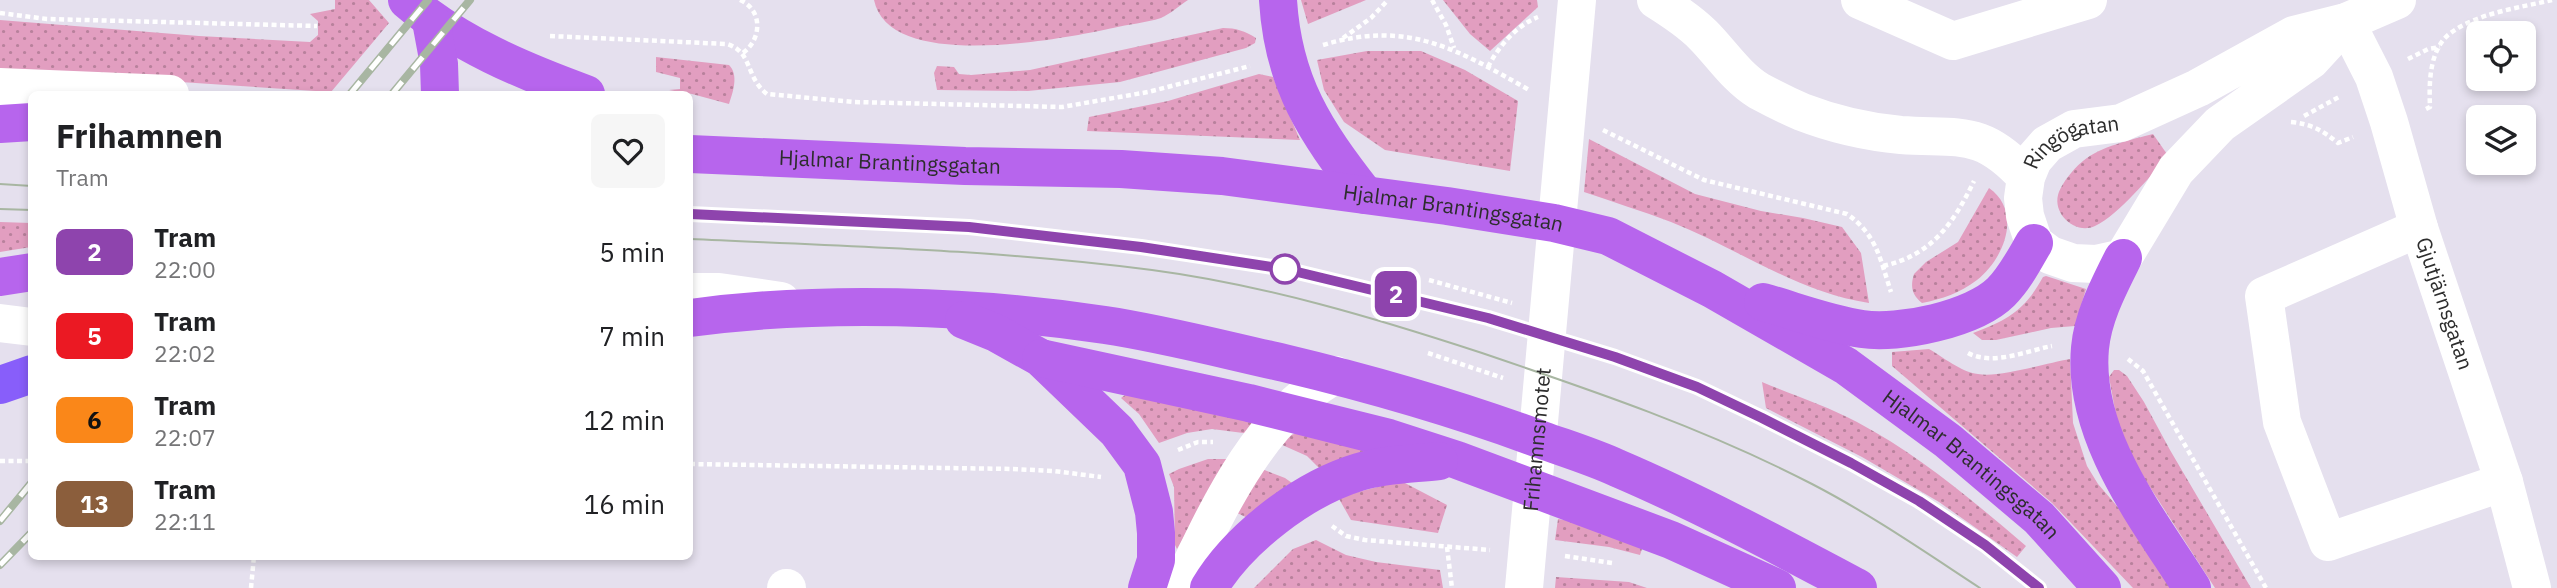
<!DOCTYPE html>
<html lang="en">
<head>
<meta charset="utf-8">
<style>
  body { margin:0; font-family:"IBM Plex Sans",sans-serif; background:#f6f6f6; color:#202124; height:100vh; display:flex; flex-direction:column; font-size:26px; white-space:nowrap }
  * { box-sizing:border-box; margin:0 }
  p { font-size:23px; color:#757577 }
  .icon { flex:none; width:38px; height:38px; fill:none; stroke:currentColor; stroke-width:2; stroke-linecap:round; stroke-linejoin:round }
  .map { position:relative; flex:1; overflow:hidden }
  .sheet { position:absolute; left:28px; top:91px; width:665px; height:469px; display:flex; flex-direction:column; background:#fff; border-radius:10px; box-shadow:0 4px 10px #0003 }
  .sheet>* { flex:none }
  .badge { padding:0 14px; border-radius:10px; font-size:24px; line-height:46px }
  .tools { position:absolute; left:2466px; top:21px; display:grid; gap:14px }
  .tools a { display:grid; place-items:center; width:70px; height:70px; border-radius:10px; background:#fff; box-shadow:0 4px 10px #0003; font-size:35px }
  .map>.badge { position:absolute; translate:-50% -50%; box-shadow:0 0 0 4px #fff }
  .round { display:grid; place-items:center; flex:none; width:74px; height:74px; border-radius:10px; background:#f6f6f6 }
  .headline { display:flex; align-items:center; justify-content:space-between; height:119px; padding:0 28px }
  h1 { font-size:33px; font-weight:700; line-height:52px }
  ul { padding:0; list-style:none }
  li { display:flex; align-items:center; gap:21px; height:84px; padding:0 28px }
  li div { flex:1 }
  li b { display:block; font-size:26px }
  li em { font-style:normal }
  li .badge { min-width:77px; font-weight:700; text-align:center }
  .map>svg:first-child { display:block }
  .grass { fill:url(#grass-dots) }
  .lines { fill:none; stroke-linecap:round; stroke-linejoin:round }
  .path { stroke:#fff; stroke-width:4.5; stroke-dasharray:5 3.5; stroke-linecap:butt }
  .minor { stroke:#fff; stroke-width:38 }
  .major { stroke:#b765ed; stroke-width:38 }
  .highway { stroke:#885efa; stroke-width:38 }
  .tram { stroke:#a8b6a2; stroke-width:2 }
  .rail-casing { stroke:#a8b6a2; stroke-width:8 }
  .rail { stroke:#fff; stroke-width:5; stroke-dasharray:16; stroke-linecap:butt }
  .line-casing { stroke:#fff; stroke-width:16 }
  .line { stroke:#8e44ad; stroke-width:10 }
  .stop-dot { fill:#fff; stroke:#8e44ad; stroke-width:3.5 }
  .labels { text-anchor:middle; stroke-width:7; stroke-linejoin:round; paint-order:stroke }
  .street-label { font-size:21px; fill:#2d2d2d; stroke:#fff }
</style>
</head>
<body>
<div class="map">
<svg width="2557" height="588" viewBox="0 0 2557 588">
  <defs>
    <pattern id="grass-dots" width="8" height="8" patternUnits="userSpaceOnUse" patternTransform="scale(1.75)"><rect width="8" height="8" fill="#e29ec0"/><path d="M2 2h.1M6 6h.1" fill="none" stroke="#b8819c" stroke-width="1.8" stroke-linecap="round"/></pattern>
  </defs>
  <rect width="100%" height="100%" fill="#e5e0ee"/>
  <g class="grass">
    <polygon points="335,0 369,0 389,23 331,92 105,77 0,74 0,20 199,36 310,42 318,35 318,21 310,14 335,9"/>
    <path d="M874,0H1188C1179,6 1170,14 1161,18C1146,23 1128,24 1113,28C1062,39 889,73 874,0Z"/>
    <polygon points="1301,0 1366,0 1308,24"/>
    <polygon points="1443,0 1537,0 1538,7 1490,51 1470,34"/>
    <path d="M1223,28C1236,28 1245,31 1256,38L1255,43L1246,48L1120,82L1028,91L937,90L934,73L937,66L954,67L959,74L971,75L1030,70Z"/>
    <polygon points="1367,51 1421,51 1465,70 1518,101 1510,171 1385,150 1344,122 1324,90 1317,60"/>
    <path d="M656,57L729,65C739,75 733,92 729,104L692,94L669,90L680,89V78L656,72Z"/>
    <polygon points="1259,74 1273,77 1300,140 1087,131 1089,117 1168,101"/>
    <path d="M2153,134L2169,157C2148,177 2120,214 2095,226C2076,235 2053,215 2058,195C2061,184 2074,168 2083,161C2099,147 2133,139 2153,134Z"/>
    <path d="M1589,139L1695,194L1761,211L1803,218L1842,227L1861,253L1869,303C1797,292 1737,248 1671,222C1642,211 1613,202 1584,192Z"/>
    <path d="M1989,188C2023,212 2004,259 1977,280C1960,293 1942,299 1922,303C1912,295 1910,287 1914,274L1926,262L1958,242Z"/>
    <polygon points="0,222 31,223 31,247 0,252"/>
    <path d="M2046,276L2086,289L2075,326L2051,328L1996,340H1982L1973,333C2008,320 2025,310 2043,277Z"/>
    <path d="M1929,349C1943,357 1961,372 1978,374C2000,378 2046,363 2070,359L2073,423L2087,466L2098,484L2152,547L2179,588H2133L2052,503L1892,366V352Z"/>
    <polygon points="2114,370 2119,370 2127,376 2144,402 2170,450 2251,588 2215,588 2135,464 2120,437 2109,377"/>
    <path d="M1762,382C1793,395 1827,406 1857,422C1919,455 1972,500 2026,546L2017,557L1939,502L1862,457L1766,408Z"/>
    <polygon points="1129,392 1258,424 1251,434 1212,429 1187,433 1159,443 1139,414 1121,398"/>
    <polygon points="1301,432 1380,452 1325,474 1307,456 1280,444 1291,435"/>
    <polygon points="1208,459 1229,459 1177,549 1175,545 1174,487 1169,474 1179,469"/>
    <polygon points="1262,469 1285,478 1292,483 1250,519 1237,513"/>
    <polygon points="1401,481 1447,505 1438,533 1351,520 1338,497"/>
    <polygon points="1558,519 1579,522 1643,546 1640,555 1609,547 1555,540"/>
    <polygon points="1316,540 1346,555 1376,562 1440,570 1443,588 1254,588 1293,549"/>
    <polygon points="1556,577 1629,582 1647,588 1555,588"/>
  </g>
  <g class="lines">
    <g class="path">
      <path d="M740,0C763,10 762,39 743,53"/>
      <polyline points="1432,0 1446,25 1454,48"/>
      <polyline points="0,13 47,19 317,26"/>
      <path d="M550,36L727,44C753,52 745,77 767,94L854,102L1062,107L1148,92L1250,66"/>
      <polyline points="1343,38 1371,18 1388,0"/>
      <path d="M1323,45C1409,19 1458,50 1531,91"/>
      <polyline points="2408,59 2428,49 2440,47"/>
      <path d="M1488,67C1498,47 1517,25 1538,17"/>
      <path d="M2426,109L2430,107C2429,84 2429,52 2448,35C2475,13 2519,8 2552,0"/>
      <polyline points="2304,116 2339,97"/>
      <path d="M2291,122C2311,124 2322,130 2338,143L2353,137"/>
      <path d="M1603,130L1704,180L1847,214C1877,235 1880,259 1891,292"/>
      <path d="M1883,266C1932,255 1953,224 1974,181"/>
      <polyline points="1429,280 1512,303"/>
      <polyline points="1428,353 1503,378"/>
      <path d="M1968,353C1993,366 2026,351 2052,346"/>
      <polyline points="2128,359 2143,371 2266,588"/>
      <polyline points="1178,450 1198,442 1213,442"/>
      <polyline points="0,461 32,461"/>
      <polyline points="690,464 1013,469 1054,471 1101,477"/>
      <polyline points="1332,526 1346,536 1365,540 1490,550"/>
      <polyline points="1447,547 1452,588"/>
      <polyline points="1565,556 1612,563"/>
      <polyline points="251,588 254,556"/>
    </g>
    <g class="minor">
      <path d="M1656,0C1672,10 1689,21 1703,35C1721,53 1736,77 1759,91C1772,98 1788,106 1802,112C1833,124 1868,132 1901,135C1960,139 1981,128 2026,177"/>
      <polyline points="1860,0 1953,41 2088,0"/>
      <path id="s1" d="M2346,22L2311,60L2220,124L2176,170L2123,258L2096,264L2073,263L2050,255L2034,243L2025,216L2023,198L2026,177L2033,160L2047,144L2074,129L2121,123L2198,88L2294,35L2346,22L2397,0"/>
      <path id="s2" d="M2346,22L2374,77L2389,122L2419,228L2504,482L2532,588"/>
      <polyline points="0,87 170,94"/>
      <polyline points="2419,228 2264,296 2282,422 2328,542 2504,482"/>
      <polyline points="690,292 719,292 781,301"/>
      <polyline points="0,323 32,327"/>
      <polyline points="786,588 787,588"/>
      <path d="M1180,588C1216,513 1259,415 1336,375"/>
      <path id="s3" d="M1524,588L1577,0"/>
    </g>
    <g class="major">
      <path d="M407,0C458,44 523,71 586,94"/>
      <path d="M1278,0C1283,83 1315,131 1365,195"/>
      <polyline points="431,21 439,64 440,94"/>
      <polyline points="0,124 32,122"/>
      <path id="s4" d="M690,154L965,166L1121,169L1222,176L1447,206L1554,223L1608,236L1712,289L1846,366L1948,441L2039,518L2102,588"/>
      <path d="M2123,258C2109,286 2093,316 2090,348C2082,436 2147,517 2192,588"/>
      <polyline points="0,277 32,272"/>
      <path d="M1763,302C1795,311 1829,324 1862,329C1898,335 1974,319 2001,292C2015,278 2024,260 2034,243"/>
      <path d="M690,318C822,300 972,305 1105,325C1165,334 1225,350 1284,363C1372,384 1458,409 1542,440C1567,449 1593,457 1617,468C1699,503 1779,546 1858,588"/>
      <polyline points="964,320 996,333 1041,358 1117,431 1142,465 1154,512 1156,533 1156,560 1147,588"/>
      <polyline points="1041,358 1249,403 1389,438 1457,460 1671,540 1777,588"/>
      <path d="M1209,588C1239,538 1303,489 1359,472C1385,464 1412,464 1439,461"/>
    </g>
    <polyline class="highway" points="0,385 32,374"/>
    <g class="tram">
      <polyline points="0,184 32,186"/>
      <polyline points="0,209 32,210"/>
      <polyline points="690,214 969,227 1141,247 1285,269 1488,319 1615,357 1697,387 1762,418 1851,463 1919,501 1985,545 2039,588"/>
      <path d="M690,239C844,246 999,250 1152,270C1265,285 1375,318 1482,353C1594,391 1706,429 1812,484C1870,514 1925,552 1980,588"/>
    </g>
    <g class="rail-casing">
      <g id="rail">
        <polyline points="350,94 428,0"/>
        <polyline points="392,94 470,0"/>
        <polyline points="0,521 32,482"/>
        <polyline points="0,565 32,532"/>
      </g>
    </g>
    <use href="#rail" class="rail"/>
  </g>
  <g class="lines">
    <g class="line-casing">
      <polyline id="line" points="690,214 969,227 1141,247 1285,269 1488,318 1615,357 1697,387 1762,418 1851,463 1919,501 1985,545 2039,588"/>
    </g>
    <use href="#line" class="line"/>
  </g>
  <circle class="stop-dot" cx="1285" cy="269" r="14"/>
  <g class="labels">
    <g class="street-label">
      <text dy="7" stroke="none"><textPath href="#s1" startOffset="555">Ringögatan</textPath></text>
      <text dy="7" stroke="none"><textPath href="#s4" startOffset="200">Hjalmar Brantingsgatan</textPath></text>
      <text dy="7" stroke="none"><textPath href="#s4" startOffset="766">Hjalmar Brantingsgatan</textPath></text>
      <text dy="7" stroke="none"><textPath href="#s2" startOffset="299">Gjutjärnsgatan</textPath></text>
      <text dy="7" stroke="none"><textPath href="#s3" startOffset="149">Frihamnsmotet</textPath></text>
      <text dy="7" stroke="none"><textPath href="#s4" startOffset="1354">Hjalmar Brantingsgatan</textPath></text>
    </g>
  </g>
</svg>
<div class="tools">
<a><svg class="icon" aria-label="locate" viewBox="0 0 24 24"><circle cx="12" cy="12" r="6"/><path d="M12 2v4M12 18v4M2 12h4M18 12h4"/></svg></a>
<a><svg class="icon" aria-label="layers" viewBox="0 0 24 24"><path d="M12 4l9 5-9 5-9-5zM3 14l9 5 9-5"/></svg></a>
</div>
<b class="badge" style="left:1396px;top:294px;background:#8e44ad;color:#fff">2</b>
<section class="sheet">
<div class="headline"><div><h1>Frihamnen</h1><p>Tram</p></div><a class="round"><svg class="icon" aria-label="heart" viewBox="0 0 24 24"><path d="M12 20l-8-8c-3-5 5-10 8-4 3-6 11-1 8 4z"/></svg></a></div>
<ul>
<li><span class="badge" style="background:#8e44ad;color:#fff">2</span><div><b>Tram</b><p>22:00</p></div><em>5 min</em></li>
<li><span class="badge" style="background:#eb1923;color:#fff">5</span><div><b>Tram</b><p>22:02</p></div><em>7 min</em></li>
<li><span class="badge" style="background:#fa8719;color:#111">6</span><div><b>Tram</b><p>22:07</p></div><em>12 min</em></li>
<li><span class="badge" style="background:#8b5e3c;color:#fff">13</span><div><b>Tram</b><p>22:11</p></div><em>16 min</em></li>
</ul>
</section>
</div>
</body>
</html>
